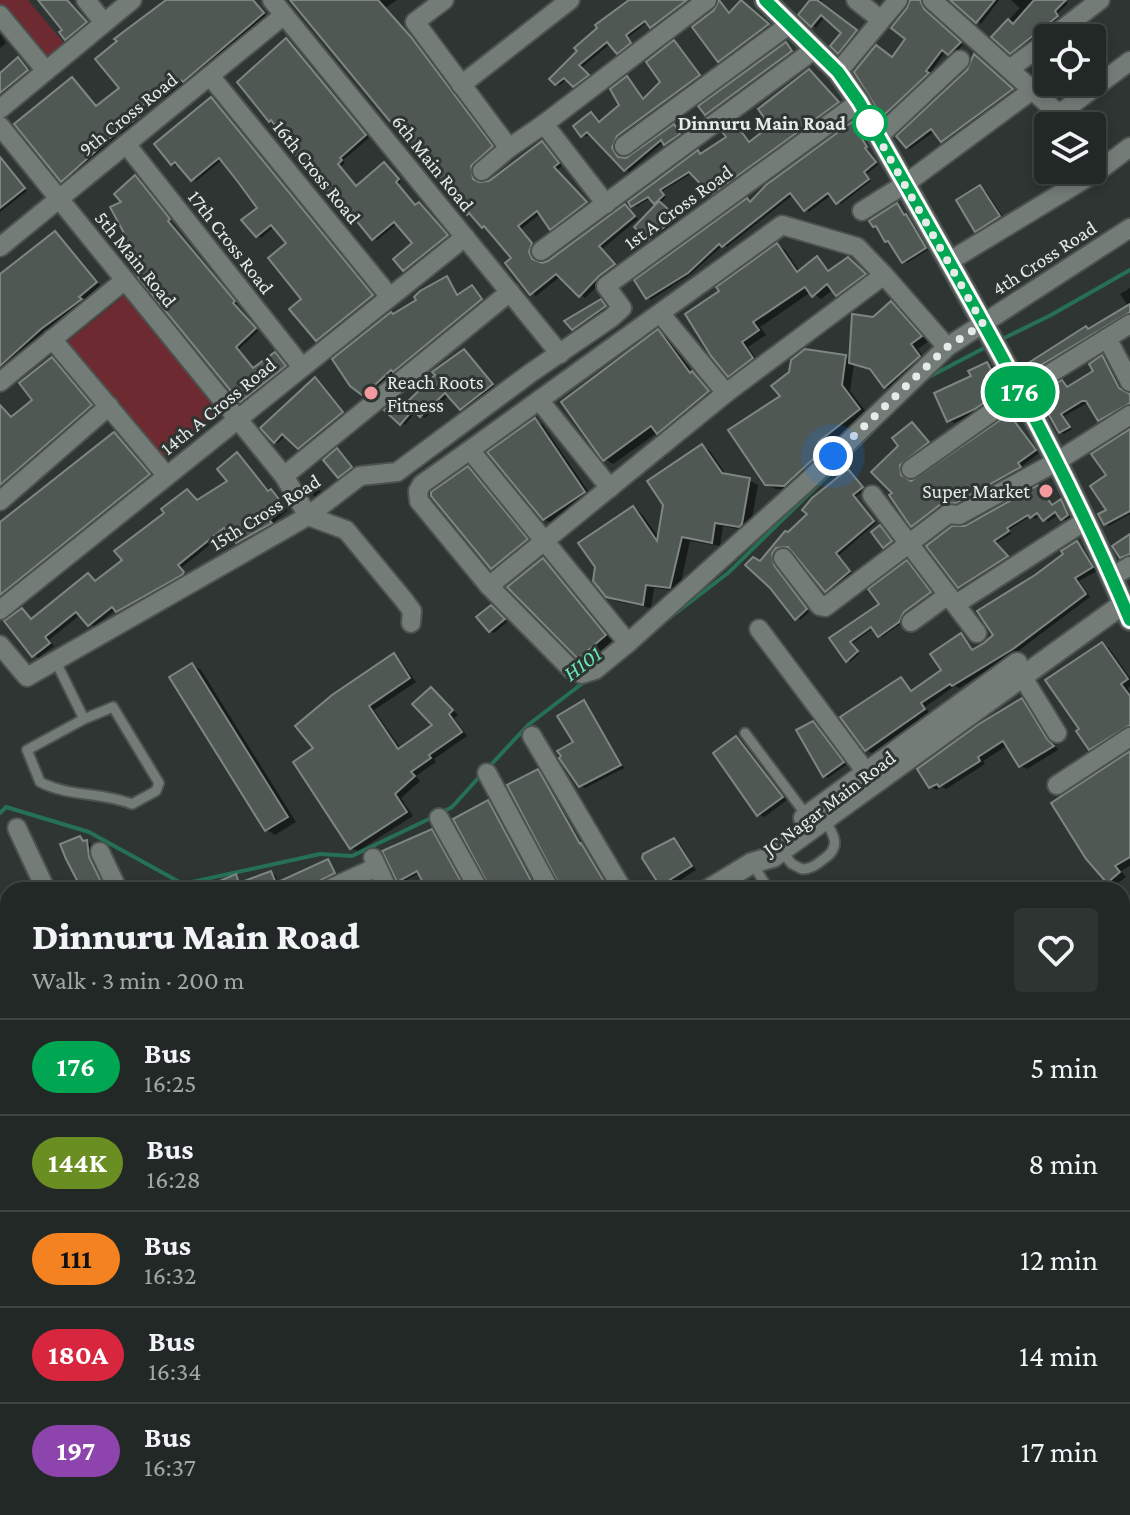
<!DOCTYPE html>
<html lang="en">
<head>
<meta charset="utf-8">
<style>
  body { margin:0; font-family:"Crimson Pro",serif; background:#2e3432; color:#f1f3f6; height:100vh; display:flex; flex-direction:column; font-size:30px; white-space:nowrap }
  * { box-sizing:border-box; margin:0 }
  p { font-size:26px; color:#a2a6a7 }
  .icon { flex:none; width:44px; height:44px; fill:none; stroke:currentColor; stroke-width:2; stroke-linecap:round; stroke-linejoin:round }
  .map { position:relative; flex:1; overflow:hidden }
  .drawer { position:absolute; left:0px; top:882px; width:1130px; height:634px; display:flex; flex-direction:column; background:#222826; border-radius:24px 24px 0 0; box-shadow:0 4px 12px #0003,0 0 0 2px #3f4443 }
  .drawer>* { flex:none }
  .badge { padding:0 16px; border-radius:26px; font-size:28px; line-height:52px }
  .controls { position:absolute; left:1034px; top:24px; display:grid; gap:16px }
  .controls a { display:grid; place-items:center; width:72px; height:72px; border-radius:8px; background:#222826; box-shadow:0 4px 12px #0003,0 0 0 2px #3f4443; font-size:40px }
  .you { position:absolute; width:40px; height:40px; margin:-20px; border:6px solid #fff; border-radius:50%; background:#1a73e8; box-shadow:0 0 0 12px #1a73e833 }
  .map>.badge { position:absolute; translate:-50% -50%; box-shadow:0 0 0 4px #fff }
  .round { display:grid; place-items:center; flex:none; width:84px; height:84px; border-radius:8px; background:#2e3432 }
  .overview { display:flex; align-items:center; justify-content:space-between; height:136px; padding:0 32px }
  h1 { font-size:38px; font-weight:800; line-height:60px }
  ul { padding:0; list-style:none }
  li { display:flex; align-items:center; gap:24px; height:96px; padding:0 32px; border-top:2px solid #3f4443 }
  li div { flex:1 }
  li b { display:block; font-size:30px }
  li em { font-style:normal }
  li .badge { min-width:88px; font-weight:700; text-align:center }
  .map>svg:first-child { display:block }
  .green { fill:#6d2a31 }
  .shadow { fill:#0007 }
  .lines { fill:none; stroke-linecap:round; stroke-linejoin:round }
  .stream { stroke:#267055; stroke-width:4 }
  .building { fill:#505854; stroke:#7e8682; stroke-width:2 }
  .lane-casing { stroke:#4c534f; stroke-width:13 }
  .street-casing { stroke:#4c534f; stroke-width:22 }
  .secondary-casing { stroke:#4c534f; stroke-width:24 }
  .lane { stroke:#747c78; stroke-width:9 }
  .street { stroke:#747c78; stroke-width:18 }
  .secondary { stroke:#747c78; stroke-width:20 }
  .line-casing { stroke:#fff; stroke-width:18 }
  .line { stroke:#00a651; stroke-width:12 }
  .walk { stroke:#e6ebe9; stroke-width:8; stroke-dasharray:0 14.4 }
  .stop-dot { fill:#fff; stroke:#00a651; stroke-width:4 }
  .poi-dot { fill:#f49a9f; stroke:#2e3532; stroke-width:3 }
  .labels { text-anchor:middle; stroke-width:6; stroke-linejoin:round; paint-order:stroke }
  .street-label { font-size:20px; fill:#e6ebe9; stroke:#2e3532 }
  .stop-label { font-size:20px; font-weight:bold; fill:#e6ebe9; stroke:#2e3532; text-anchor:end }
  .poi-label { font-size:20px; fill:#e6ebe9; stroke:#2e3532; text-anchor:start }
  .water-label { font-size:22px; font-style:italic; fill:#68ebb9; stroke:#2e3532 }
</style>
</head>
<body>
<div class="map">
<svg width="1130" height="1515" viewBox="0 0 1130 1515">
  <rect width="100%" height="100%" fill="#2e3532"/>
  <g class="green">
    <polygon points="0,0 28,0 68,48 47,65 0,7"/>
    <polygon points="125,295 220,412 163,460 67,342"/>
  </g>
  <g class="shadow">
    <polygon points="41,0 68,0 89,24 70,40"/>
    <polygon points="168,0 254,0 266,16 188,83 186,81 166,97 161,95 137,114 142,120 124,135 120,133 66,182 62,180 72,79 98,108 122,88"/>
    <polygon points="291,0 397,0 385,8 416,42 496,149 475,169 477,183 490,182 542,144 562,166 557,170 590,206 556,231 541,213 521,229 536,247 533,255 536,263 541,265 549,262 625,206 638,219 602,249 618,267 585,298 561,276 536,296 532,293 513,259 487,229 469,213"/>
    <polygon points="627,0 692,0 655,28 648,22 627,38 633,45 621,54 611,43 581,68 590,77 577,87 567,79 560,85 557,84 629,2"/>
    <polygon points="811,0 822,0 819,4 859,34 842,54 839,52 844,32 825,16 816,28 801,14"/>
    <polygon points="911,0 924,0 924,8 963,45 953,55 946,51 929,74 931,76 887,117 884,115 893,59 908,39"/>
    <polygon points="953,0 999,0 981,24"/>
    <polygon points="1011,0 1064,0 1068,3 1057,14 1061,18 1015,54 994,36 1020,8"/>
    <polygon points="744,4 770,27 723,62 720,60 730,15"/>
    <polygon points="0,34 6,43 0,48"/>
    <polygon points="286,40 369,138 343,160 345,163 340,167 357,187 385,164 388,167 401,182 398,185 416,207 419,204 423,206 450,238 408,272 404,270 415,243 398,223 377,240 373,238 359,220 353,220 270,120"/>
    <polygon points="674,43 702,78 620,138 615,151 621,159 627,160 674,126 682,136 669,146 664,142 629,172 591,133 586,137 583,135 591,114 600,123 622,105 627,78 644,101 663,83"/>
    <polygon points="786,44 796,54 711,117 706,114"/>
    <polygon points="978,58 1015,92 946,143 935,131 910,149 907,147"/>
    <polygon points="19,60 31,73 0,98 0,73"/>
    <polygon points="812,73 841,104 716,195 692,173 661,192 666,197 659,204 679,220 653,241 649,239 659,204 652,197 636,207 633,205 698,153 702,155 729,138 735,126 750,143 773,126"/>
    <polygon points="211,100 376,298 321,342 317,340 304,300 288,243 275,226 261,238 257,235 260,208 222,160 196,181 179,163 176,166 172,164"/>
    <polygon points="852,124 878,165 866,174 871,181 841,204 831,195 809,212 794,194 727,247 723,245 691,274 651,300 648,298 752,203"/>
    <polygon points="2,162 27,191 0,212 0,163"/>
    <polygon points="135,177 237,304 235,306 258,331 238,350 254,369 278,356 287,368 244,403 127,236 124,202"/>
    <polygon points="980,187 986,191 1005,220 982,234 976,230"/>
    <polygon points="897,206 928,250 907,263 875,226"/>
    <polygon points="56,233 100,285 67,316 65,315 45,331 5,366 0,367 0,277"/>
    <polygon points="778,245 785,250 800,272 817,259 831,271 848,259 872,279 845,299 834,289 821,299 811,292 760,327 766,335 748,347 759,363 737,380 729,375 721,291"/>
    <polygon points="447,279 459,296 472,288 484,302 398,372 396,371 368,397 364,395 394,316"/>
    <polygon points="1130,288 1130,315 1031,375 1027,373 1129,307 1120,294"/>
    <polygon points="601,301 608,309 577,331 573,329"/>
    <polygon points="891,303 899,308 928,342 918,349 927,362 894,391 886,387 874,371 854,364 850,391 868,414 825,448 830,455 793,490 776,489 766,484 846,357 851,360 873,319"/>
    <polygon points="658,332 666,337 694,374 701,378 716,397 667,437 658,432 613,464 605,459"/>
    <polygon points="467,353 495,387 465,411 449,395 425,418 421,416"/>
    <polygon points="1102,358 1106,360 1126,395 1130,396 1130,406 1104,422 1089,402 1087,403 1064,416 1072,429 1064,434 1060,432 1040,396 1063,382 1069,388 1096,372"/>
    <polygon points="55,362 94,408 0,490 0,405 12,419 35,400"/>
    <polygon points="987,364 992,367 1005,393 981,411 954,423 949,420"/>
    <polygon points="319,382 345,415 303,450 286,435 278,443 275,442"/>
    <polygon points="402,403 414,414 405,425 401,423"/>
    <polygon points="1009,417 1039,453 1022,466 1024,470 962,504 946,506 917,528 913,525 895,493 874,472 916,427 932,445 904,467 905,480 911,483"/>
    <polygon points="535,421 543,425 592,497 553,524 544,519"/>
    <polygon points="1130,431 1130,514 1109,526 1106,523 1109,511 1109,476"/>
    <polygon points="114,434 152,477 0,599 0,527"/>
    <polygon points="702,446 710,451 727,476 749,480 758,485 750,529 748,531 723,526 720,546 690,541 679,591 654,588 651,608 616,601 607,595 633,508 641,513 660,539"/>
    <polygon points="340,453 354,470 343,478 340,476"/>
    <polygon points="237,455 287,509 287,511 273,523 275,526 242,545 228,530 181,568 188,576 122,613 116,609 94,627 81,614 49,640 54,646 38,658 34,655 22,610 33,620 89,575 97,582 125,560 187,491 198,502 230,481"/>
    <polygon points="468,469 476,473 535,545 500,572 492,568"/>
    <polygon points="851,473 865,490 855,497 876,523 838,556 852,573 829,593 791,548 780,549 774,556 776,569 809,612 800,620 771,586 760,563"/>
    <polygon points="309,481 323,493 316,499 305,484"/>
    <polygon points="1038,488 1053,506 1061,501 1064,503 1071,517 1066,521 1059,514 1048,522 1041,514 1035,519 1031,516 1009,530 1011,534 996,543 1010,559 963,589 959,587 965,528"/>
    <polygon points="1077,543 1082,546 1097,571 1079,581 1090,597 1018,651 959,688 955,686 925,707 929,712 872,753 867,750 901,680 913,692 944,670 961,636 974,651 996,635 1036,577"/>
    <polygon points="543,560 551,565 613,640 588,662 579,657"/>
    <polygon points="910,564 933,595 907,613 902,623 882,637 874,628 851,644 859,654 850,662 847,660 832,638 882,604"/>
    <polygon points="495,609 507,622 494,633 490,631"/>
    <polygon points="1102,644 1109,648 1130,678 1130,686 1128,688 1130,692 1130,731 1098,752 1090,748"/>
    <polygon points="394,656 400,660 416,682 374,710 401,749 435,725 431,689 458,715 454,718 467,736 434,759 436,762 416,776 420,781 401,798 413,816 358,851 351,848 316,749"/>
    <polygon points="192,665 201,670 296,822 275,835 267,830 172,678"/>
    <polygon points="1022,701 1028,704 1058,750 1027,769 1021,766 1008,745 983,761 985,764 946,789 942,787 937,790 931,787"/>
    <polygon points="584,702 588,705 624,768 585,788 580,786 576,743"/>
    <polygon points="813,723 846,765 828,778 825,776"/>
    <polygon points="736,738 741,741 787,800 764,817 759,814"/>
    <polygon points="1130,754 1130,866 1121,871 1126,877 1115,885 1108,881"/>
    <polygon points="538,771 542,774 582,846 611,890 564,890"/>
    <polygon points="488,802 492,805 538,890 493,890"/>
    <polygon points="432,832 435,834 465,887 460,890 430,890 420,873 402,882 399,880"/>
    <polygon points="80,838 91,844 93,861 107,890 85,890"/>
    <polygon points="674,841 680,844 696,870 668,888 662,885"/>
    <polygon points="327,861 338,875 320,890 201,890 236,876 242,884 271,873 276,876 278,884"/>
    <polygon points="371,885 376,890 361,890"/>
  </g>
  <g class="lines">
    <g class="stream">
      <polyline points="1000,340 1051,315 1130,270"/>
      <polyline points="925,379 988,346"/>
      <polyline points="668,619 728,573 871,433"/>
      <polyline points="487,769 528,725 588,679"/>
      <polyline points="0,813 6,807 89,832 183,884 320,854 352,856 433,817"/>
      <polyline points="441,813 452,807 481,775"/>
    </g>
  </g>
  <g class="building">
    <polygon points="38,0 67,0 87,22 65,40 59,32 62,30"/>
    <polygon points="166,0 253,0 264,13 183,82 181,80 161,97 158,93 135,112 139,117 95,149 96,151 61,182 14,124 72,77 96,106 119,88 95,59 117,41 114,39"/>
    <polygon points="290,0 378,0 411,37 493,146 471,166 473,179 479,182 489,181 542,141 559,163 554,167 587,202 550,230 537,211 518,226 532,243 529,252 532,259 542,263 548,261 625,204 635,216 599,246 615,264 599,276 579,297 556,274 530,295 505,263 511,258 484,226 482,228 469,213 467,215"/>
    <polygon points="629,0 687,0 650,28 645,21 626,35 631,43 617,54 607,42 579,65 589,75 573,87 564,78 555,85 549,79 577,51 574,48 597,28 595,25"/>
    <polygon points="719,0 729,13 741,0 769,24 718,62 692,27 714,10"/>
    <polygon points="810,0 817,0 857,30 838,54 830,46 841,33 821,15 811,27 798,15"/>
    <polygon points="910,0 920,0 924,9 961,42 948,55 942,50 926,71 929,73 882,117 854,72 876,45 892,57 905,39 891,28 907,8"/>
    <polygon points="950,0 995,0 976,23"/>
    <polygon points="1034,0 1066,0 1055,11 1058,16 1010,54 991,37 1008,19 1013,24"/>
    <polygon points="286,38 366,135 340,158 342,160 338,164 356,186 384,162 399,179 396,182 415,205 419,202 448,235 403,271 393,259 412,243 394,222 372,240 355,219 351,222 301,162 271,120 269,122 237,82"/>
    <polygon points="674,40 700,75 617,136 612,148 618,157 626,158 674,124 680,134 664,145 661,140 624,171 587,132 581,137 573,126 591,112 599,122 619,105 610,89 627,76 643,99 660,82 646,62"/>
    <polygon points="786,42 792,51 705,115 698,106"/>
    <polygon points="974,54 1013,89 941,142 931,129 906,148 896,136 967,70"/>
    <polygon points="18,57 28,70 0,93 0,73"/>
    <polygon points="809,69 839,102 711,195 689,172 660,190 664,195 654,204 648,197 631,207 628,202 698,150 700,154 726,137 723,133 735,123 749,142 770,126 758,109"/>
    <polygon points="211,97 373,295 316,341 289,309 301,299 268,258 286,243 271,225 256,237 241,220 257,208 238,182 219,158 191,181 175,162 171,165 154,144"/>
    <polygon points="852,122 867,147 865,148 876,162 864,172 869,179 836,204 828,193 804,211 790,193 722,247 719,244 688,273 646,299 634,280 747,198 750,202 766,185"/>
    <polygon points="0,157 25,188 0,208"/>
    <polygon points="135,175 170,219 168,221 235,301 233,303 256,328 236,347 253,368 275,352 286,366 240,402 140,280 115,243 125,235 110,207 121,202 114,194"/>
    <polygon points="980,185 1000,216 975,232 956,200"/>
    <polygon points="659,201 677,217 648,240 634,227"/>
    <polygon points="897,203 904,215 906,214 926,248 902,263 888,241 885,242 876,226 873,227 869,221"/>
    <polygon points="55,231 97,282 79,297 82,299 41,329 0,366 0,274"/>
    <polygon points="777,243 797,272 817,256 828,271 848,257 866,274 836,296 827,284 812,297 805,287 753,322 759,330 742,342 753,358 728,377 711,356 685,314 719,291 716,287"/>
    <polygon points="447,276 457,295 472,285 482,299 393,372 391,370 363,396 350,386 332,359 391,312 393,314 416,300 414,297 420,291"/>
    <polygon points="601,299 606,306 572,330 564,321"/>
    <polygon points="891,301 922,336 911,344 920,356 884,388 870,369 849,363 852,314 873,317"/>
    <polygon points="1130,304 1130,312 1026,374 1022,367 1086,326 1088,329"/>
    <polygon points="658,329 690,373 692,371 709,391 657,434 651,426 603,461 561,402"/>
    <polygon points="464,349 493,384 460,410 445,393 420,417 406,403 435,375 432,372"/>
    <polygon points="805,349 846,355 842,385 860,409 818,442 823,450 784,486 765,485 728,430 780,396 771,386 789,372 791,360"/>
    <polygon points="1102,355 1119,388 1130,394 1130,403 1098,421 1086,401 1082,401 1061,414 1070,427 1059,433 1038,395 1062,380 1067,387 1093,371 1089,364"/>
    <polygon points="52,357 92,405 0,485 0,405 11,417 32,400 19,383"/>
    <polygon points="987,362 1002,390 975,409 947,422 934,393 971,376 968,371"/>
    <polygon points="315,377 343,412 298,449 282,434 274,443 260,428"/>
    <polygon points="398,399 412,411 400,425 384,410"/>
    <polygon points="1009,414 1036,450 1018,463 1021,467 956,503 941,504 911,527 889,495 892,493 871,472 898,446 892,438 912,422 929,442 900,465 901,475 911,481"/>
    <polygon points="535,418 585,492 543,520 487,452"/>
    <polygon points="1130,429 1130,511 1104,525 1098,514 1106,510 1090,486 1106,475 1091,454"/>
    <polygon points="114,432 150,474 0,595 0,522"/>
    <polygon points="702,444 722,473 750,478 742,524 739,527 715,523 712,543 682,537 670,588 646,585 643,605 606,597 593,581 595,567 578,543 633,506 657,541 663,505 647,481"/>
    <polygon points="337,448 352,467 338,478 323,460"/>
    <polygon points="237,452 268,491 271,489 285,507 269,520 272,523 236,543 224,528 178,565 184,572 182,575 116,612 112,607 88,626 76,612 45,637 50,643 32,657 4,621 22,608 31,619 88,573 95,581 122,560 114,551 164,513 161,509 187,489 197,500 227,481 217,469"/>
    <polygon points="468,466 528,539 491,569 431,496 431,492"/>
    <polygon points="848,469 863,487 853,495 874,521 836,553 850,571 825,592 788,547 776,548 772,554 774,565 807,609 795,620 770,588 745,565 753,557 760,561 785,531 788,532 807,514 802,510 812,498"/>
    <polygon points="1038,485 1052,505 1061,499 1068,515 1061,520 1055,512 1043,521 1037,513 1030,518 1028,515 1007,528 1009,531 994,541 1008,556 958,588 926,546 952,526 965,526"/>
    <polygon points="880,525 892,541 883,548 871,532"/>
    <polygon points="1130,534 1130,554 1120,558 1112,546"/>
    <polygon points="1077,541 1093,567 1075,578 1086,594 1013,649 952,686 950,684 921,703 925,709 865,751 840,717 901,677 911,691 941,670 930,654 961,633 972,650 984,643 993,635 977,611 1035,575 1063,554 1061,551"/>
    <polygon points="543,558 606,635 578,659 507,587"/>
    <polygon points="907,560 931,592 904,612 899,622 878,637 871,627 850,642 858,651 846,662 829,638 879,604 868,589"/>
    <polygon points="491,605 505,619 489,632 476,617"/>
    <polygon points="1102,642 1128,679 1121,684 1130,696 1130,725 1089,750 1076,731 1079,729 1045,680"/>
    <polygon points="394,653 410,678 369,706 398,749 432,725 412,704 431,687 453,710 449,714 462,732 429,755 431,758 411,772 415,776 395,794 407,812 350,849 293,762 313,748 295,726 332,695"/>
    <polygon points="192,663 288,817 265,831 169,677"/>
    <polygon points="1022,698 1047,739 1054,746 1019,767 1003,741 978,757 980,761 939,787 937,784 929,788 917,769 979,724"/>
    <polygon points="584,700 621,765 579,787 559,758 561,756 557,751 573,742 557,716"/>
    <polygon points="813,721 844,762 823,777 796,730"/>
    <polygon points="736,736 783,797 757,816 713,753"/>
    <polygon points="1130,751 1130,857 1115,866 1120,872 1107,883 1086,859 1051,803"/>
    <polygon points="538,769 580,844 581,843 609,890 562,890 507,785"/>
    <polygon points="488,800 536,890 491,890 453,819"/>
    <polygon points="432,829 463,885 453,890 427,890 417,871 397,882 382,851"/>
    <polygon points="80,836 83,841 87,840 89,857 105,890 82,890 66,859 60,844"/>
    <polygon points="674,838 692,866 660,886 642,858 643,854"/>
    <polygon points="328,859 335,873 321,880 311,890 198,890 236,874 239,883 271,871 276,883"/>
  </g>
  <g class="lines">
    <g class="lane-casing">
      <g id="lane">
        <path d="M55,660L84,719L27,750L40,782C69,797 102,792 132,804L156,791L159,783L113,707L84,719"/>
        <polyline points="745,733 807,816"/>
        <path d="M782,852L792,864L802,869C812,869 817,864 825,858C842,846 833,833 824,819"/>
        <polyline points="752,863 769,890"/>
        <polyline points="1122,1429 1130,1440"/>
        <polyline points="258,1515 274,1508"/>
        <polyline points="839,1515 854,1508"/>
      </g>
    </g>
    <g class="street-casing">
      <g id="street">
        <polyline points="86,0 104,23"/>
        <polyline points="272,0 560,354"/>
        <polyline points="444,0 415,22 509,148 544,124"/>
        <polyline points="856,0 881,20"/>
        <polyline points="932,0 1059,114 1130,61"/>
        <polyline points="0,15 46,71"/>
        <polyline points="1051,38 1100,0"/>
        <polyline points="1009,69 1048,41"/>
        <polyline points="838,72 898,0"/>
        <polyline points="210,76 390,297"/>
        <polyline points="461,85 570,0"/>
        <polyline points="0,109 132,0"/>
        <polyline points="0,126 284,476 308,516 346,530 404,600 412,611 411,623"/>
        <polyline points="878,137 960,60"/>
        <polyline points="126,144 302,367"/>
        <polyline points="624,146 790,24"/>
        <polyline points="482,171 509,148"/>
        <polyline points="606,204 544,124 707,0"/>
        <polyline points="862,211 905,184 1031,91"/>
        <polyline points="0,247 284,15"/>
        <polyline points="541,251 815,49"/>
        <polyline points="948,262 1101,169 1130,147"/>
        <polyline points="884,275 857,247 782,225 660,313 726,393 884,275 947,347 1130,228"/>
        <polyline points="660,313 470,450 628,643 811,478 947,347"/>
        <polyline points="1107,338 1130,382"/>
        <polyline points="52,339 166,475"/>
        <polyline points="0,382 125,280"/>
        <polyline points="539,400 610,488"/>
        <polyline points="470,450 422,484 418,491 419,501 489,586 571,669 582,674 595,670 628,643"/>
        <polyline points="911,469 1020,392 1130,324"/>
        <polyline points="284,476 510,292"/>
        <polyline points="872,495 977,633"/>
        <polyline points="0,501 109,406"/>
        <polyline points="783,558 820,606 825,607 948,514 959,515 1056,462 1130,415"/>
        <polyline points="1112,577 1130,566"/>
        <polyline points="489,586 726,393"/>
        <polyline points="956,604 1085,521"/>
        <polyline points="0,610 465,237"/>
        <polyline points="911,622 948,595"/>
        <polyline points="759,629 875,784"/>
        <polyline points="0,645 27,677 308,516 360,476 397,472 532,372 611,318 622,308 606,286 859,102"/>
        <polyline points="1022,676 1057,733"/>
        <polyline points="532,736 623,890"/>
        <polyline points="487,773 550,890"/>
        <polyline points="1057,785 1130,737"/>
        <polyline points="439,818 479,890"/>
        <polyline points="17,828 46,890"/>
        <polyline points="100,852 118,890"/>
        <polyline points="373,858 388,890"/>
        <polyline points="327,890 377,867"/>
        <polyline points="0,957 8,974"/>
        <polyline points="0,1123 8,1139"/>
      </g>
    </g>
    <g class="secondary-casing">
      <g id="secondary">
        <path d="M765,0L838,72L859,102C954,272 1055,440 1130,620"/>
        <polyline points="804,818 1017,663"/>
        <polyline points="708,890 752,863 773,857 781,851 1123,604"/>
        <polyline points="0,1203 8,1199"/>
        <polyline points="0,1221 8,1217"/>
      </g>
    </g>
    <use href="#lane" class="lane"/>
    <use href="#street" class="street"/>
    <use href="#secondary" class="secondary"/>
  </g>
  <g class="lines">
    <g class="line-casing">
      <path id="line" d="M765,0L838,72L859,102C954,271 1055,440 1130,620"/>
    </g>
    <use href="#line" class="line"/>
    <polyline class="walk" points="833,456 947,347 983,324 870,123"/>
  </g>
  <circle class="stop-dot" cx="870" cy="123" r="16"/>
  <g class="poi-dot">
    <circle cx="371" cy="393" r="8"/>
    <circle cx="1046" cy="491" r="8"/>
  </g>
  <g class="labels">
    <g class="street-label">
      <text transform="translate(128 114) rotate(-39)" y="7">9th Cross Road</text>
      <text transform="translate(433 163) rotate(51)" y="7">6th Main Road</text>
      <text transform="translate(317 172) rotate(51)" y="7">16th Cross Road</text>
      <text transform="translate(678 207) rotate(-36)" y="7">1st A Cross Road</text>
      <text transform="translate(231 242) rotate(52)" y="7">17th Cross Road</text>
      <text transform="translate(1044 258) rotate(-33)" y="7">4th Cross Road</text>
      <text transform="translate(136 259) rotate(51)" y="7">5th Main Road</text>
      <text transform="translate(218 406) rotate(-39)" y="7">14th A Cross Road</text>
      <text transform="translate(265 512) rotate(-32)" y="7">15th Cross Road</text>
      <text transform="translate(829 803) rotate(-37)" y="7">JC Nagar Main Road</text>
    </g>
    <g class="stop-label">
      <text x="846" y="130">Dinnuru Main Road</text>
    </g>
    <g class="poi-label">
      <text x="387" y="389">Reach Roots<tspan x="387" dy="23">Fitness</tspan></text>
      <text x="1030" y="498" text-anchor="end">Super Market</text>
    </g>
    <g class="water-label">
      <text transform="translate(582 663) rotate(-37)" y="8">H101</text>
    </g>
  </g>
</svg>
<div class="controls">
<a><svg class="icon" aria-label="locate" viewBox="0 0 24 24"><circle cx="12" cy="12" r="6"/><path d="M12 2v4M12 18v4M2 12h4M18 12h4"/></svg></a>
<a><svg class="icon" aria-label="layers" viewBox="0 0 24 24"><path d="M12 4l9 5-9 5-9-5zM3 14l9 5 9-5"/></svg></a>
</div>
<div class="you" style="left:833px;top:456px"></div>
<b class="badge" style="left:1020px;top:392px;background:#00a651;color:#fff">176</b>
<section class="drawer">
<div class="overview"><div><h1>Dinnuru Main Road</h1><p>Walk · 3 min · 200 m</p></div><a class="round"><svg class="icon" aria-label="heart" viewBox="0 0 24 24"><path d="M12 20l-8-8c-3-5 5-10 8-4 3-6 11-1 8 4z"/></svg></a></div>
<ul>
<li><span class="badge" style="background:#00a651;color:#fff">176</span><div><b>Bus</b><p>16:25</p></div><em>5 min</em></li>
<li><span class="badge" style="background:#6b8e23;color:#fff">144K</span><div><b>Bus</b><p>16:28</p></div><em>8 min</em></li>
<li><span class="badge" style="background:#f58220;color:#111">111</span><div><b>Bus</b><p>16:32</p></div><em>12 min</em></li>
<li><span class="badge" style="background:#d7263d;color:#fff">180A</span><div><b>Bus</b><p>16:34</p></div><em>14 min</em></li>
<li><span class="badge" style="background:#8e44ad;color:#fff">197</span><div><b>Bus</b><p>16:37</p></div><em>17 min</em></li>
</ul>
</section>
</div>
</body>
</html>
